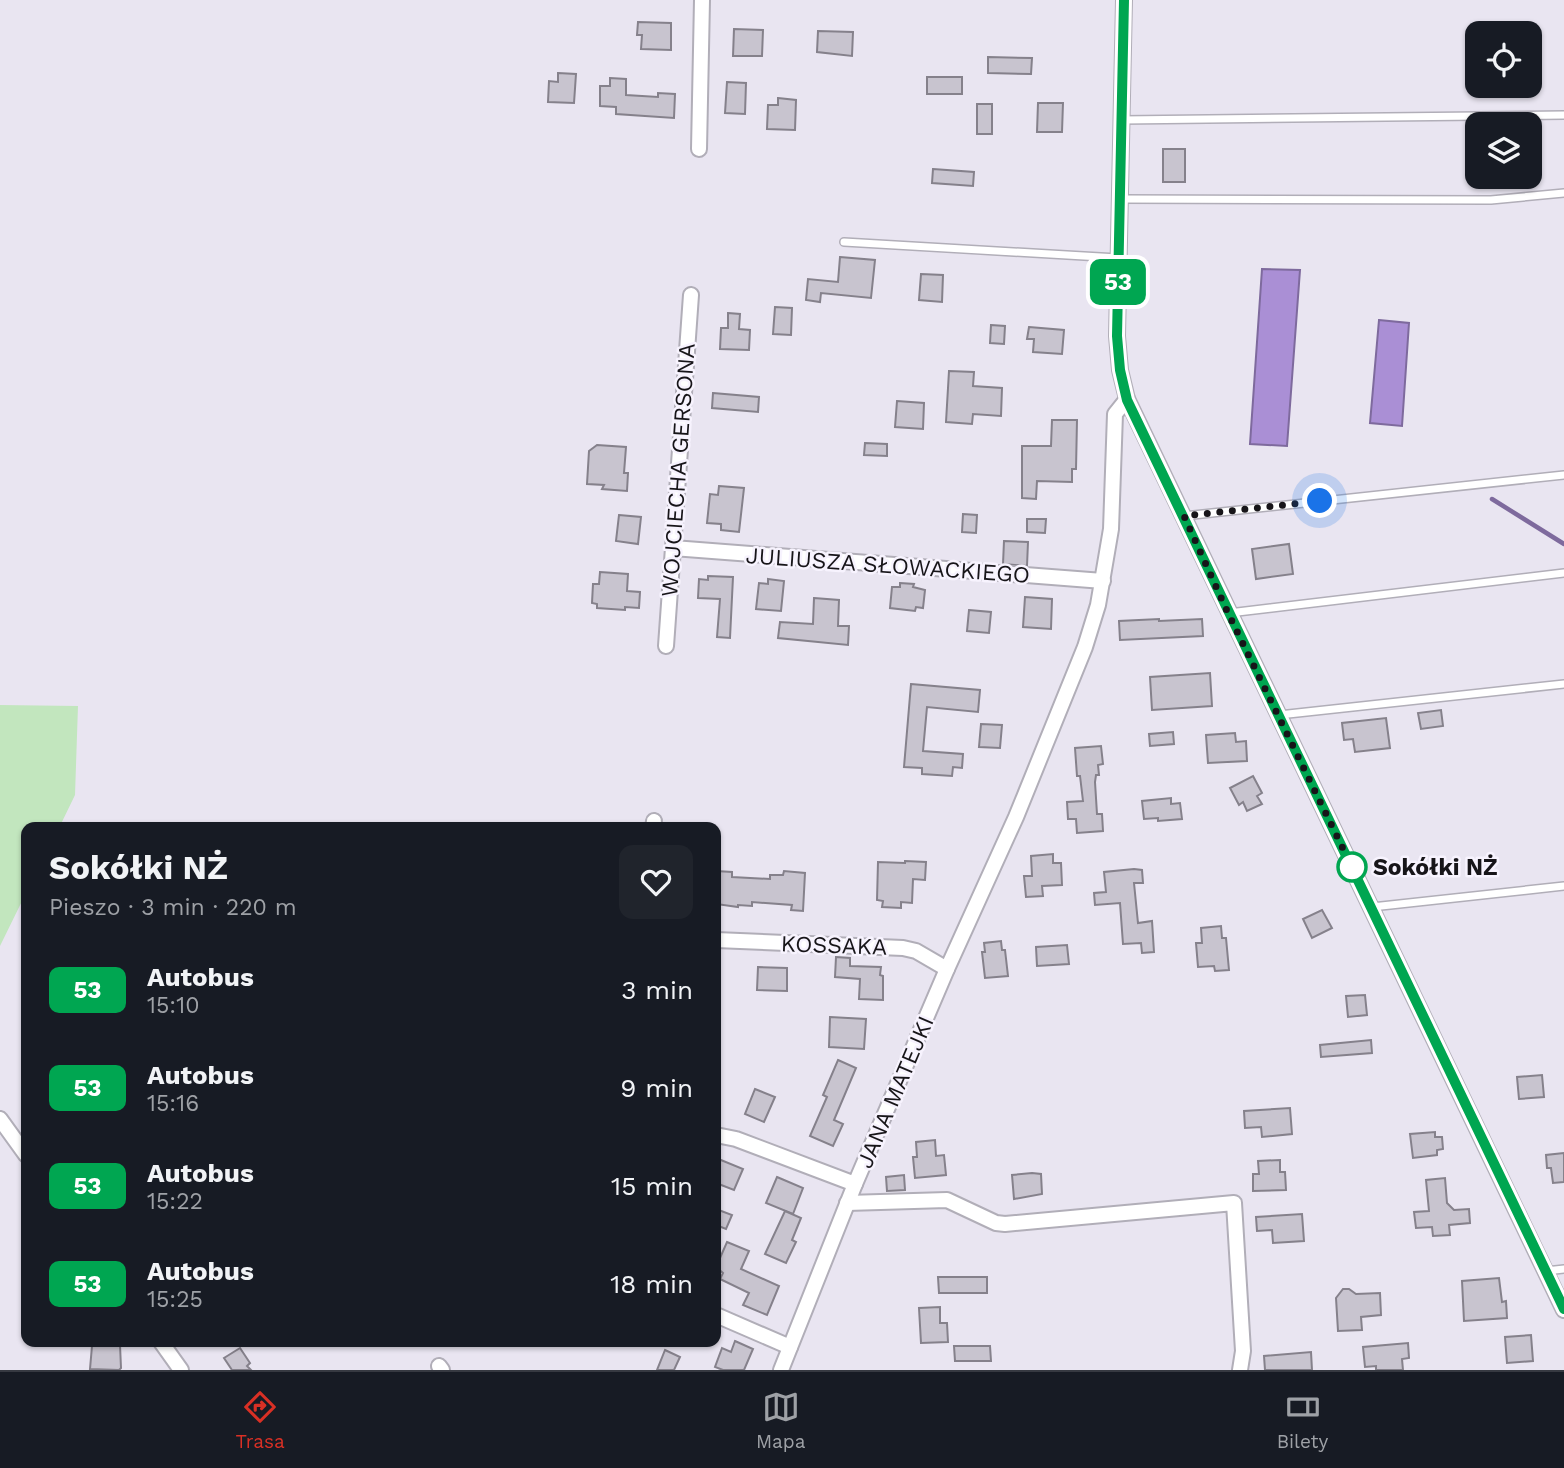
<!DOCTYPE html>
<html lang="pl">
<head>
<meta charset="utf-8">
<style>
  body { margin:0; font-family:"Work Sans",sans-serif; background:#20242c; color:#f1f3f6; height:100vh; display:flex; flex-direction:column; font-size:26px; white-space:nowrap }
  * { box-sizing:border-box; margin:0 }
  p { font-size:23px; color:#9ea1a6 }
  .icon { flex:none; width:38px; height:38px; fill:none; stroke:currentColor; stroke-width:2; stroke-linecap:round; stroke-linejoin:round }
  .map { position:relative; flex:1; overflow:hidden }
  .side { position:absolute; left:21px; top:822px; width:700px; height:525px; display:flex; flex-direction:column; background:#171b24; border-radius:14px; box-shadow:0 2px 5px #0004 }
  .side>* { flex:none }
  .badge { padding:0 14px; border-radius:10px; font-size:24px; line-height:46px }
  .tools { position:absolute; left:1465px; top:21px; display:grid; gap:14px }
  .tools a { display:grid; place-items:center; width:77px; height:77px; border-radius:14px; background:#171b24; box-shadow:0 2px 5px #0004; font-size:35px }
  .you { position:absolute; width:35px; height:35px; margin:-18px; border:5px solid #fff; border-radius:50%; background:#1a73e8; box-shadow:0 0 0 10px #1a73e833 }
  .map>.badge { position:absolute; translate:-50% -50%; box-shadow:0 0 0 4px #fff }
  .round { display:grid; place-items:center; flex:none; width:74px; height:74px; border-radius:14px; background:#20242c }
  .overview { display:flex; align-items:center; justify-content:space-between; height:119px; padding:0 28px }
  h1 { font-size:33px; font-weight:700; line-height:52px }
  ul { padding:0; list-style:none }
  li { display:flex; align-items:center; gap:21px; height:98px; padding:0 28px }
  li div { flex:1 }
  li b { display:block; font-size:26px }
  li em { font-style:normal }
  li .badge { min-width:77px; font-weight:700; text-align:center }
  .tab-bar { display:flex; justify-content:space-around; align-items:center; height:98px; border-top:2px solid #363941; background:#171b24; font-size:19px; color:#9ea1a6 }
  .tab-bar a { display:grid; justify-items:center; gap:4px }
  .tab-bar .current { color:#d93025 }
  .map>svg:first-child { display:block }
  .green { fill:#c2e6be }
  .water { fill:#aa8fd5; stroke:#7e6a9d; stroke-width:2 }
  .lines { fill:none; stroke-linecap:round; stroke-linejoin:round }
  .stream { stroke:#7e6a9d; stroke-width:4.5 }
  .building { fill:#c8c4cf; stroke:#85818b; stroke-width:2 }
  .lane-casing { stroke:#b1aeb8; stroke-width:10 }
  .street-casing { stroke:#b1aeb8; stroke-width:18 }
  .lane { stroke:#fff; stroke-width:7 }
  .street { stroke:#fff; stroke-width:14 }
  .line-casing { stroke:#fff; stroke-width:16 }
  .line { stroke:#00a651; stroke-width:10 }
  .walk { stroke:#171519; stroke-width:7; stroke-dasharray:0 12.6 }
  .stop-dot { fill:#fff; stroke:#00a651; stroke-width:3.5 }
  .labels { text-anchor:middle; stroke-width:5; stroke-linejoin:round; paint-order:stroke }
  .street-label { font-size:23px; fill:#171519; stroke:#f7f3fe }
  .stop-label { font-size:23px; font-weight:bold; fill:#171519; stroke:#f7f3fe; text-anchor:start }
</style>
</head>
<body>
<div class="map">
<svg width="1564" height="1370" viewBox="0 0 1564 1370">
  <rect width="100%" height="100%" fill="#e9e5f1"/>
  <polygon class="green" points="0,705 78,706 75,795 59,828 26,828 26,893 0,946"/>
  <g class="water">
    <polygon points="1262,269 1300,270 1287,446 1250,444"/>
    <polygon points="1379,320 1409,323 1402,426 1370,423"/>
  </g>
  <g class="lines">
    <polyline class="stream" points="1492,499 1564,544"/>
  </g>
  <g class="building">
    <polygon points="638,22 671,23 671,50 641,49 642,35 637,35"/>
    <polygon points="734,29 763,30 762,56 733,56"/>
    <polygon points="818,31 853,32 852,56 817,52"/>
    <polygon points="988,57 1032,58 1031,74 988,73"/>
    <polygon points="558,73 576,74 574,103 548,102 549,81 558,82"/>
    <rect x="927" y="77" width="35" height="17"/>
    <polygon points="610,78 626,79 626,95 658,97 658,93 675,94 674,118 616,114 616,107 600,106 600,86 610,86"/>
    <polygon points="727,82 746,83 745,114 725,113"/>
    <polygon points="778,98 796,100 795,130 767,129 768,105 778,105"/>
    <polygon points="1038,103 1063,103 1062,132 1037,132"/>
    <rect x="977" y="104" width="15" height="30"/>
    <rect x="1163" y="149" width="22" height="33"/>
    <polygon points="933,169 974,172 973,186 932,183"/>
    <polygon points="840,257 875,260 871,298 821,293 820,302 806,300 808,279 838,282"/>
    <polygon points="921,274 943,275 942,302 919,300"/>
    <polygon points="775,307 792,308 791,335 773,334"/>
    <polygon points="728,313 740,314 739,329 750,330 749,350 720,349 721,328 728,328"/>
    <polygon points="991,325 1005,326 1004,344 990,343"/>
    <polygon points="1029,327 1064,330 1062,354 1033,352 1034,339 1027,339"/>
    <polygon points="949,371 974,372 973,386 1002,388 1001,416 973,414 972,424 946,422"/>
    <polygon points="713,393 759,397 758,412 712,408"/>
    <polygon points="897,401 924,403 923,429 895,427"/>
    <polygon points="1052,420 1077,420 1076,469 1072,469 1072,482 1037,481 1036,499 1022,498 1022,446 1051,446"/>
    <polygon points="865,443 887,444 887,456 864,455"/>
    <polygon points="597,445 626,447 624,473 628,473 627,491 602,489 604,485 587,484 589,451"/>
    <polygon points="719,486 744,488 739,532 721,530 721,524 707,523 710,494 718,495"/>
    <polygon points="963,514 977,515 976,533 962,532"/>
    <polygon points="619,515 641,517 638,544 616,541"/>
    <polygon points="1027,519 1046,519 1045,533 1027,532"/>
    <polygon points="1004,541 1028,542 1027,566 1003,564"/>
    <polygon points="1289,544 1293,574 1256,579 1252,549"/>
    <polygon points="600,572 628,574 627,591 640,592 639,608 625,607 625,610 597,608 597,604 592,603 593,584 599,584"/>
    <polygon points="708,576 733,577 730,638 717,637 720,599 698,598 699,579 708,580"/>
    <polygon points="768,579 784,581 781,611 756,609 759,583 768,584"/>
    <polygon points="900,583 914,584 913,587 925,590 923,608 916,607 915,611 890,608 892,587 900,587"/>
    <polygon points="1025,597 1052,599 1051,629 1023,627"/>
    <polygon points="814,598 839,600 838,626 849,626 848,645 778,638 780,622 813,624"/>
    <polygon points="969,610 991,612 989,633 967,631"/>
    <polygon points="1159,619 1159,621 1202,619 1203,636 1120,640 1119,621"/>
    <polygon points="1210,673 1212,706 1152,710 1150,677"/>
    <polygon points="911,684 980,690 978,712 927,707 923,751 963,754 962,768 953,767 952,776 922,774 922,768 904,767"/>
    <polygon points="1441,710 1443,726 1421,729 1418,713"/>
    <polygon points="1386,718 1390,748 1355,752 1353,739 1344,740 1342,723"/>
    <polygon points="981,724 1002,725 1000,748 979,747"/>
    <polygon points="1173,732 1174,744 1150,746 1149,734"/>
    <polygon points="1235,733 1236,742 1246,741 1247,761 1208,763 1206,735"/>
    <polygon points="1101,746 1103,764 1098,765 1099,775 1096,775 1095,782 1097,814 1102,814 1103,831 1077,833 1076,819 1068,819 1067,802 1083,801 1080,776 1077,776 1075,748"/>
    <polygon points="1253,776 1262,793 1257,796 1262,804 1247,811 1243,802 1239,805 1230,788"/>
    <polygon points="1171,798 1171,804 1180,803 1182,819 1158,821 1158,818 1144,819 1142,801"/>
    <polygon points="1053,854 1053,863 1061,863 1062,885 1042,886 1043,896 1026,897 1024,876 1032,876 1031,856"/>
    <polygon points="905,861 926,862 925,880 913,879 912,903 901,902 901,908 882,907 883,901 877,900 878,862 905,863"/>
    <polygon points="1134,869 1142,870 1143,883 1134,883 1138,923 1152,921 1154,952 1142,953 1141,943 1123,944 1120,903 1095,905 1094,893 1106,892 1104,872"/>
    <polygon points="716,871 732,872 732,877 770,879 770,875 783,875 784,871 805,873 803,911 791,910 792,905 752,902 752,906 738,905 738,907 716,904"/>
    <polygon points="1322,910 1332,928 1312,938 1303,919"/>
    <polygon points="1221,926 1222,938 1226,938 1229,970 1215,971 1214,966 1198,967 1196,943 1202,943 1201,928"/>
    <polygon points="1001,941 1002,950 1005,950 1008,976 985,978 982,952 985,952 984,943"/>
    <polygon points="1067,945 1069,964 1037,966 1036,947"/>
    <polygon points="836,957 850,958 850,966 881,967 880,975 883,976 883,1000 859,999 860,979 835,977"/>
    <polygon points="758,967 787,968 787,991 757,990"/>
    <polygon points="1365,995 1367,1015 1348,1017 1346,996"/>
    <polygon points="830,1017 866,1019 864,1049 829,1047"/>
    <polygon points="1371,1040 1372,1053 1321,1057 1320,1045"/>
    <polygon points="838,1060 856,1068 834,1120 843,1124 833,1146 810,1136 827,1097 823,1095"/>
    <polygon points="1542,1075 1544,1097 1519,1099 1517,1077"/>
    <polygon points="755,1089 775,1097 764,1122 745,1114"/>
    <polygon points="1290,1108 1292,1134 1262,1137 1261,1127 1245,1128 1244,1111"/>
    <polygon points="1435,1132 1435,1137 1442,1137 1443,1149 1437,1150 1437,1155 1413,1158 1410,1134"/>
    <polygon points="935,1140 936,1156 944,1155 946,1175 915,1178 913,1157 917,1157 916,1142"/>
    <polygon points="1564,1153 1564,1182 1553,1183 1551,1168 1547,1168 1546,1155"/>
    <polygon points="716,1158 743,1169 734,1190 716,1183"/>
    <polygon points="1280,1160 1280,1172 1285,1172 1286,1190 1253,1191 1253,1174 1259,1174 1258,1161"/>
    <polygon points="1032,1173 1041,1174 1042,1194 1014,1199 1012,1175"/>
    <polygon points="904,1175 905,1190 887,1191 886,1177"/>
    <polygon points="777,1177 803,1188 793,1214 766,1203"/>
    <polygon points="1445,1178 1447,1203 1454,1210 1469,1209 1470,1223 1449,1225 1450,1235 1433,1236 1432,1227 1416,1228 1414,1212 1429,1211 1426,1180"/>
    <polygon points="716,1209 732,1215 726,1229 716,1225"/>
    <polygon points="785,1211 801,1218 792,1240 796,1242 786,1263 765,1254"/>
    <polygon points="1302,1214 1304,1241 1273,1243 1272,1230 1257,1231 1256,1217"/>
    <polygon points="727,1242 749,1251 741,1269 779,1286 767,1315 743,1305 749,1293 720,1279 723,1273 716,1267"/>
    <polygon points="938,1277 987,1277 987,1293 939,1293"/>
    <polygon points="1499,1278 1502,1302 1506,1301 1507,1318 1464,1321 1462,1281"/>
    <polygon points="1343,1289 1349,1289 1356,1294 1380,1293 1381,1315 1361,1317 1362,1330 1338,1331 1336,1298"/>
    <polygon points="940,1307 940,1323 947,1323 948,1342 921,1343 919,1308"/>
    <polygon points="1531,1335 1533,1361 1507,1363 1505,1337"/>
    <polygon points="735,1341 753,1349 744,1370 723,1370 715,1367 722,1348 731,1352"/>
    <polygon points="1408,1343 1409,1358 1402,1359 1403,1370 1376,1370 1376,1366 1365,1367 1363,1347"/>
    <polygon points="120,1345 121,1368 119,1370 90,1369 92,1346"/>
    <polygon points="954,1346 990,1346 991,1361 955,1361"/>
    <polygon points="240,1348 250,1363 247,1366 251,1370 232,1370 224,1358"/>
    <polygon points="665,1350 680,1357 674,1370 657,1370"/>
    <polygon points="1311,1352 1312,1370 1265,1370 1264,1356"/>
  </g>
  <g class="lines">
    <g class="lane-casing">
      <g id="lane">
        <polyline points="1122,120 1564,115"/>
        <polyline points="1121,199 1491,200 1564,193"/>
        <polyline points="844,242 1118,258"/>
        <polyline points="1184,516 1564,475"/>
        <polyline points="1229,613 1564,573"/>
        <polyline points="1279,715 1564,684"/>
        <polyline points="1372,907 1564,886"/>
        <polyline points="1546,1271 1564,1269"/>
      </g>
    </g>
    <g class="street-casing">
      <g id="street">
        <polyline points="1124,0 1117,336 1120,370 1127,399 1564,1310"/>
        <polyline points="699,149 702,0"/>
        <polyline points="673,548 1103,581"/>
        <polyline points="666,646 691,295"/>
        <polyline points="653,828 654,821"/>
        <polyline points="716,940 903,948 916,951 947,969"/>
        <polyline points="0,1119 26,1155"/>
        <polyline points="716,1135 736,1139 855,1184"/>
        <polyline points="847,1203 947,1200 996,1223 1005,1224 1234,1203 1243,1351 1240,1370"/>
        <polyline points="716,1315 790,1347"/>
        <polyline points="161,1342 181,1370"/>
        <polyline points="439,1366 442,1370"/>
        <polyline points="781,1370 855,1184 947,969 1016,817 1085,647 1098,605 1111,529 1115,414 1127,399"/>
      </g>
    </g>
    <use href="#lane" class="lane"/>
    <use href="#street" class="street"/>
  </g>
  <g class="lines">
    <g class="line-casing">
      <polyline id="line" points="1124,0 1117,336 1120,370 1127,400 1564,1309"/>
    </g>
    <use href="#line" class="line"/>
    <polyline class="walk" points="1320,501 1184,516 1228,613 1352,867"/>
  </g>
  <circle class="stop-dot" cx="1352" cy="867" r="14"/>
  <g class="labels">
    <g class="street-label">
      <text transform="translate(678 470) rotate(-86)" y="8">WOJCIECHA GERSONA</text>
      <text transform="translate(888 565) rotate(4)" y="8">JULIUSZA SŁOWACKIEGO</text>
      <text transform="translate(834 945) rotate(2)" y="8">KOSSAKA</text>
      <text transform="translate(895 1092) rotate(-67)" y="8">JANA MATEJKI</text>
    </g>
    <g class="stop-label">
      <text x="1373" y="875">Sokółki NŻ</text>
    </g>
  </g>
</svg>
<div class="tools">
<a><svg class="icon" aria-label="locate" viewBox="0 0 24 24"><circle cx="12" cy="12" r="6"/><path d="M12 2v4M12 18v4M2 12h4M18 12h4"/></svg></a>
<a><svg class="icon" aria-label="layers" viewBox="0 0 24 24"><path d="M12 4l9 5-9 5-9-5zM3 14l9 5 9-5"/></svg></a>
</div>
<div class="you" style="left:1320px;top:501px"></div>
<b class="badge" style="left:1118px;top:282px;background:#00a651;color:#fff">53</b>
<section class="side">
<div class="overview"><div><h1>Sokółki NŻ</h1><p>Pieszo · 3 min · 220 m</p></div><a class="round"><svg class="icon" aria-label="heart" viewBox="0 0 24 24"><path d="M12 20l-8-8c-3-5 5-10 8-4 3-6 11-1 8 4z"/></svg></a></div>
<ul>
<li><span class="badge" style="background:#00a651;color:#fff">53</span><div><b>Autobus</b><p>15:10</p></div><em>3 min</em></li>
<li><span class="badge" style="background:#00a651;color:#fff">53</span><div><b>Autobus</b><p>15:16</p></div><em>9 min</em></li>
<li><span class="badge" style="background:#00a651;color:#fff">53</span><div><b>Autobus</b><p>15:22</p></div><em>15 min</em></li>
<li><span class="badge" style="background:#00a651;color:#fff">53</span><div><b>Autobus</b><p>15:25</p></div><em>18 min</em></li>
</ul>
</section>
</div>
<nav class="tab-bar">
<a class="current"><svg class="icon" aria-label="directions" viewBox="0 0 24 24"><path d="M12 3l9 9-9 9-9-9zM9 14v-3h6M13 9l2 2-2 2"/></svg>Trasa</a>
<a><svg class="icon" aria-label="map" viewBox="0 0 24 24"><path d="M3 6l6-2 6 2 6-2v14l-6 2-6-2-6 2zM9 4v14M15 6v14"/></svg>Mapa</a>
<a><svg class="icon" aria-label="tickets" viewBox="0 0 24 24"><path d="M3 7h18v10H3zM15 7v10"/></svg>Bilety</a>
</nav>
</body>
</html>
